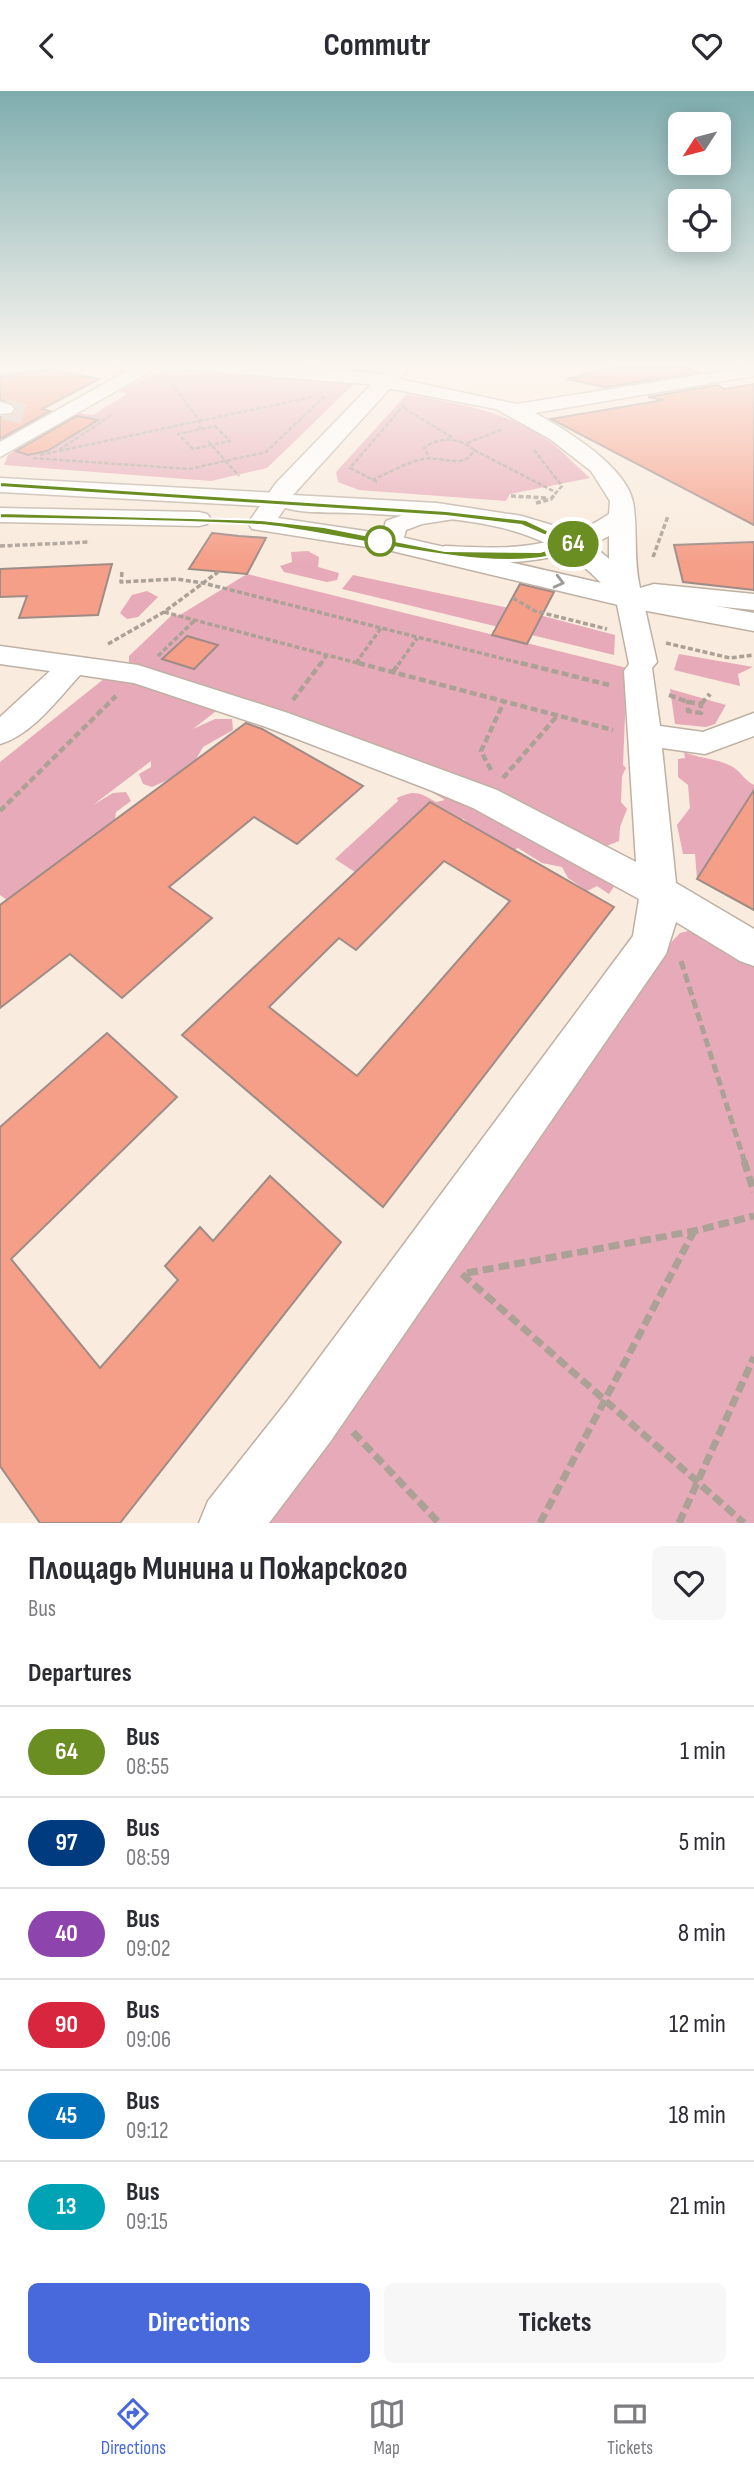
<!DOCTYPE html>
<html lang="en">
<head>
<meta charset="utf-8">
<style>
  body { margin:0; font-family:"Sofia Sans Condensed",sans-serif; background:#f7f7f7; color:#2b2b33; height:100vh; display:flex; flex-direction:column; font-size:26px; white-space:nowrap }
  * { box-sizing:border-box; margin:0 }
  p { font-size:23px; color:#7c7c81 }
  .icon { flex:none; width:38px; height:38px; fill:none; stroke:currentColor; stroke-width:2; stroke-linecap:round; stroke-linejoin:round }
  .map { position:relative; height:1432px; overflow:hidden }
  .side { display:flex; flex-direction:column; background:#fff; flex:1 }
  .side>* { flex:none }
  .badge { padding:0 14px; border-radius:23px; font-size:24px; line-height:46px }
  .needle { width:46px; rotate:234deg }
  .tools { position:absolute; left:668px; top:21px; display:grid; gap:14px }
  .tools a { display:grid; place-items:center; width:63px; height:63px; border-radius:10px; background:#fff; box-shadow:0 4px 18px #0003; font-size:35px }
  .map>.badge { position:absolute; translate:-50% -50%; box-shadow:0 0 0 4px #fff }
  h2 { padding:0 28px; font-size:26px; line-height:63px }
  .round { display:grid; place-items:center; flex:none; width:74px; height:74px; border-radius:10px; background:#f7f7f7 }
  .head { display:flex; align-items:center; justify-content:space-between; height:119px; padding:0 28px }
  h1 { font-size:33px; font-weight:700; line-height:52px }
  .primary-button { display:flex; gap:14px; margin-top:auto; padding:14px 28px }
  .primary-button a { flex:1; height:80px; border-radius:10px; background:#4769dc; color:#fff; font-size:28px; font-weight:700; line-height:80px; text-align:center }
  .primary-button a+a { background:#f7f7f7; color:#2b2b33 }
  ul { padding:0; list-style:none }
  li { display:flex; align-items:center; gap:21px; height:91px; padding:0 28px; border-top:2px solid #e1e1e2 }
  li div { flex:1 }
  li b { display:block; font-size:26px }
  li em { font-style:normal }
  li .badge { min-width:77px; font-weight:700; text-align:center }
  header { display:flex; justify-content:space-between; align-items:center; height:91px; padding:0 28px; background:#fff; font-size:32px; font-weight:700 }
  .menu { display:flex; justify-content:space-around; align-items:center; height:98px; border-top:2px solid #e1e1e2; background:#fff; font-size:19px; color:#7c7c81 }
  .menu a { display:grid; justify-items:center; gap:4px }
  .menu .selected { color:#4769dc }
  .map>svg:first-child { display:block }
  .green { fill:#e7aab8 }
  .building { fill:#f59e88; stroke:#9f8c87; stroke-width:2; fill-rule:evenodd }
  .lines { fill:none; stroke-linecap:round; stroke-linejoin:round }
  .minor-tunnel { stroke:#d3c6ba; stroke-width:20; stroke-dasharray:20 10; stroke-linecap:butt }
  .minor-casing { stroke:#beb1a4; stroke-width:3 }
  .major-casing { stroke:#beb1a4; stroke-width:3 }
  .path-far4 { stroke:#aca196; stroke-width:2.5; stroke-dasharray:4.5 2; stroke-linecap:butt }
  .path-far3 { stroke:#aca196; stroke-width:3.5; stroke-dasharray:5 2.5; stroke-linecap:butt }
  .path-far2 { stroke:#aca196; stroke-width:4.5; stroke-dasharray:7 3.5; stroke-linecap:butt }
  .path-far1 { stroke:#aca196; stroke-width:5; stroke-dasharray:9 4.5; stroke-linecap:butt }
  .path { stroke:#aca196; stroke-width:7; stroke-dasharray:11 5; stroke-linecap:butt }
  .minor { fill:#fff; fill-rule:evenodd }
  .major { fill:#fff; fill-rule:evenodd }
  .oneway { stroke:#9c9996 }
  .line { fill:#6b8e23; stroke:#fff; stroke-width:2 }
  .stop-dot { fill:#fff; stroke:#6b8e23; stroke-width:3.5 }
</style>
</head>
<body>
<header><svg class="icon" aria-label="back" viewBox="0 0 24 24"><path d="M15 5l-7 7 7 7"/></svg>Commutr<svg class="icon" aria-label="heart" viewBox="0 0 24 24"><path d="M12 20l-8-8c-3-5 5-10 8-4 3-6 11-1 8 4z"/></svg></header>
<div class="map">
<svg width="754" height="1432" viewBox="0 0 754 1432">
  <rect width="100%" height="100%" fill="#f9ebdd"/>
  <g class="green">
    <polygon points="190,279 354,293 267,377 211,390 4,374 8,364 79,322 93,324 127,303 119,300 156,282"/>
    <path d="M407,303C454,312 504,319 545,347C561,358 575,374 590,387L510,403L506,410L359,399L338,391L336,381Z"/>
    <polygon points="308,460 319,466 318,476 339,482 337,489 327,491 284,481 280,475 292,471 291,461"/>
    <polygon points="247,483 627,577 623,674 626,677 622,685 621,711 627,718 620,736 619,750 604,756 410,670 290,622 137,576 129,571 129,565 171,525 180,524"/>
    <polygon points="353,484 528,521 615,544 614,564 342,498"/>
    <polygon points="147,500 158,506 138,526 127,528 120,522 132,504"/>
    <polygon points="679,563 753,576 738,583 740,595 674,579"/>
    <polygon points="117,585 220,617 193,638 215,628 232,628 233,639 203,656 190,679 152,696 143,693 139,683 151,676 151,670 93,714 113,702 126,701 131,710 116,721 114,736 82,760 71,762 7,809 0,804 0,671 105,587"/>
    <polygon points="670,598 726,614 715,633 706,636 675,633"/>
    <path d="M684,661C700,668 717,667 733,676C741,681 744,689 754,694V699L697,788L695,763H683L677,734L690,717L688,694L678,686V668L685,667Z"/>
    <path d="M422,695L441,698L615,794L609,803L597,795L587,800L568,787L562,776L542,772L518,757L501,765L474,746L464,728L448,729L355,781L335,768L398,710L397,707C415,699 418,701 436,711L445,709Z"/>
    <polygon points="688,840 699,841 754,871 754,1432 264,1432 665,858 680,842"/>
  </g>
  <g class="building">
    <polygon points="681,272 697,282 605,296 567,288 619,275"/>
    <polygon points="53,279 99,288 42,318 50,320 0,348 0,326 11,325 17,318 12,311 0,309 0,286"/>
    <polygon points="754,293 754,434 551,328 663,309 648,306 717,294 725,298"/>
    <polygon points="77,325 98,329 47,360 28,364 16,360"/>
    <polygon points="212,442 239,445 266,447 247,483 189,478"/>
    <polygon points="754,451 754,499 683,491 674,454"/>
    <polygon points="112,473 98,524 19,527 27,505 0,506 0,478"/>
    <polygon points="520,493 554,501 527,553 492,544"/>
    <polygon points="187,545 218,554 194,578 162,568"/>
    <polygon points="246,632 262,638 363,695 297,753 254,726 169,796 212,827 122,907 70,863 0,917 0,814"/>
    <polygon points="754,699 754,819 697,788"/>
    <path d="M430,711L614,816L383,1116L182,944ZM444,770L510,810L357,985L269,916L339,847L356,859Z"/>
    <polygon points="107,942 177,1006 11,1168 100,1277 178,1189 165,1175 200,1136 213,1150 270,1085 341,1151 120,1432 40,1432 0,1375 0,1036"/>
  </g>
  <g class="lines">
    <g class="minor-tunnel">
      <polyline points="110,272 125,275"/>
      <polyline points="4,318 31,325"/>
    </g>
    <g class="minor-casing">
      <g id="minor">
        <polygon points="60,272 51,277 0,283 0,273"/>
        <path d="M141,272H241L366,281L517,313L754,275V285L535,322C565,338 626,375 633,411C638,438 633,466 640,497L654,493L754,503V519L655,509L644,513L657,571L652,577L660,635L703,641L754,622V645L705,663L662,657L676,792L754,838V875L740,870L676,831L666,863L330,1351L269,1432H199L208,1410L288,1309L633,845L639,808L473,717L430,699L266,636L134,592L80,584C58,608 32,644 0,653V626L50,580L0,573V555L138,574L288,622L497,699L636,771L624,580L629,573L609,474V445C557,474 503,473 445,471L436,468L432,463L436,458L445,455C510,458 553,460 609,423L610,410L591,380L550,348L496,318L366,293L169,277L162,274L0,366V351Z"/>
        <polygon points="0,311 11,314 14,318 11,322 0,323"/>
        <polygon points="0,387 278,402 286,404 290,409 286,414 278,416 0,401"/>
        <polygon points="446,416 454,418 458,423 454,428 422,433 406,439 401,457 383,457 380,452 386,430 417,419"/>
        <polygon points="0,417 199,421 207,423 211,428 207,433 199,435 0,431"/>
      </g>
    </g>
    <g class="major-casing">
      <path id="major" d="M392,272H413L293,404L437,412L522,425L555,435L583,447L607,466L641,501L754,522V540L631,517L392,460L252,438L248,432L276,392ZM285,417C307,423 332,421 354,422C440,427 538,424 601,492L392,444L278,427Z"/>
    </g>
    <g class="path-far4">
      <polyline points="171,292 199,329 200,338"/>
      <polyline points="404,317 453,347"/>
      <polygon points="215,335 230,350 193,358 178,343"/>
      <polyline points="208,350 239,385"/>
      <polyline points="467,352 503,338"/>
      <polyline points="59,359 113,323"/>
      <polyline points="474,359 555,401"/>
      <polyline points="534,359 562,395 554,404"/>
      <polyline points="40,364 312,306"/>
      <polyline points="33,367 189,378 266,361 325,305"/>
      <path d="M372,389C389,382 406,371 424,368C441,364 464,380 474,359C459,346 440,345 424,357L429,366"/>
      <polyline points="377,391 350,377 404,314"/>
    </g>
    <g class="path-far3">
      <polyline points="511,405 547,407"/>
      <polyline points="536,412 551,408 555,403"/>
      <polyline points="0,455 90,451"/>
      <polyline points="653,466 668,425"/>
      <polyline points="122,481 121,491 176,488 203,492 528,574"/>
      <polyline points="513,507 535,520 607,538"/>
      <polyline points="164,521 365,574"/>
      <polyline points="666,552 730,567 754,564"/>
      <polyline points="108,553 164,521 218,481"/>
      <polyline points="158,565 194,530"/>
      <polyline points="356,572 381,537"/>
      <polyline points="320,574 327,564"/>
      <polyline points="398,574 417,547"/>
    </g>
    <g class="path-far2">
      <polyline points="358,572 613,639"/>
      <polyline points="521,572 609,594"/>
      <polyline points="393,581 399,572"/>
      <polyline points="669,604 688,611"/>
      <polyline points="293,609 321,572"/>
      <polygon points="688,611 701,613 701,622 688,620"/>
      <polyline points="701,613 710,603"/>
      <polyline points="491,679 481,660 504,611"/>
      <polyline points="503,687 558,624"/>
      <polyline points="0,720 116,605"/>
    </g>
    <polyline class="path-far1" points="681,870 745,1072"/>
    <g class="path">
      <polyline points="744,1070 754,1101"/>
      <polyline points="467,1182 694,1140 754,1125"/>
      <polyline points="462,1183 744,1432"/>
      <polyline points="353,1341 439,1432"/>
      <polyline points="540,1432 694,1140"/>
      <polyline points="679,1432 754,1266"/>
    </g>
    <use href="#minor" class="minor"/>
    <use href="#major" class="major"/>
  </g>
  <defs><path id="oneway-chevron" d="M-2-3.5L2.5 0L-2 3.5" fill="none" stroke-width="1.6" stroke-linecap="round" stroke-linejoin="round" transform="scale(1.75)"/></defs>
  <use class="oneway" href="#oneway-chevron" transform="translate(559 491) rotate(14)"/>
  <linearGradient id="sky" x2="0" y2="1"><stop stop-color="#7eadae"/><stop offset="0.58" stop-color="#fcf6f0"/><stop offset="1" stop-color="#fcf6f0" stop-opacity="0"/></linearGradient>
  <rect width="754" height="473" fill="url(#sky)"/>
  <path class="line" d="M0,391L446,420L526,429L578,454C520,495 334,439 260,434C174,429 87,429 0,427V422L261,429L324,436L445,460L540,461L565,453L521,434L446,425L0,396Z"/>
  <circle class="stop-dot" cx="380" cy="450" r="14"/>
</svg>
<div class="tools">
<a><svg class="needle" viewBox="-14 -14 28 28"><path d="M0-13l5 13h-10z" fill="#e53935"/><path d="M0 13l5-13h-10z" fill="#7c7c81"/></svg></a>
<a><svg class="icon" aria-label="locate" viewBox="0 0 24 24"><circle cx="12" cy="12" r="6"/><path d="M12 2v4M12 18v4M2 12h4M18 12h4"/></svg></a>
</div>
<b class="badge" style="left:573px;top:453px;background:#6b8e23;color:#fff">64</b>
</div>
<section class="side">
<div class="head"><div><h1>Площадь Минина и Пожарского</h1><p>Bus</p></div><a class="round"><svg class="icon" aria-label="heart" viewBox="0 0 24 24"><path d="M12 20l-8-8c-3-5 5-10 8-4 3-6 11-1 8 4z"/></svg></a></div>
<h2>Departures</h2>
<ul>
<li><span class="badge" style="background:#6b8e23;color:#fff">64</span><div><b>Bus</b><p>08:55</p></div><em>1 min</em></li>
<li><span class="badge" style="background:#003b80;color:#fff">97</span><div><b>Bus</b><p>08:59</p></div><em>5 min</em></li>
<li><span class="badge" style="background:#8e44ad;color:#fff">40</span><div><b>Bus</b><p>09:02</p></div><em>8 min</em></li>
<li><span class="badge" style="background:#d7263d;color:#fff">90</span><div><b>Bus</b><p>09:06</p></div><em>12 min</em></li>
<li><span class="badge" style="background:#0072bc;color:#fff">45</span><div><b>Bus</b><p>09:12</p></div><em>18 min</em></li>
<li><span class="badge" style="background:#00a3b4;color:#fff">13</span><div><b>Bus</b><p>09:15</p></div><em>21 min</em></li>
</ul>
<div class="primary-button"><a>Directions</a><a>Tickets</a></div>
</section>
<nav class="menu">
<a class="selected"><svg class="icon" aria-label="directions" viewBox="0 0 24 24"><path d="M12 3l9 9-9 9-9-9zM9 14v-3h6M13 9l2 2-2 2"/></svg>Directions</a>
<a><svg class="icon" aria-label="map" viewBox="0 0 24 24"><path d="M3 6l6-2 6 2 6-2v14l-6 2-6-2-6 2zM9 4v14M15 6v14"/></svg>Map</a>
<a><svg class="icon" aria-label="tickets" viewBox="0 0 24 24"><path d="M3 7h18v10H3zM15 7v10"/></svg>Tickets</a>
</nav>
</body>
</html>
